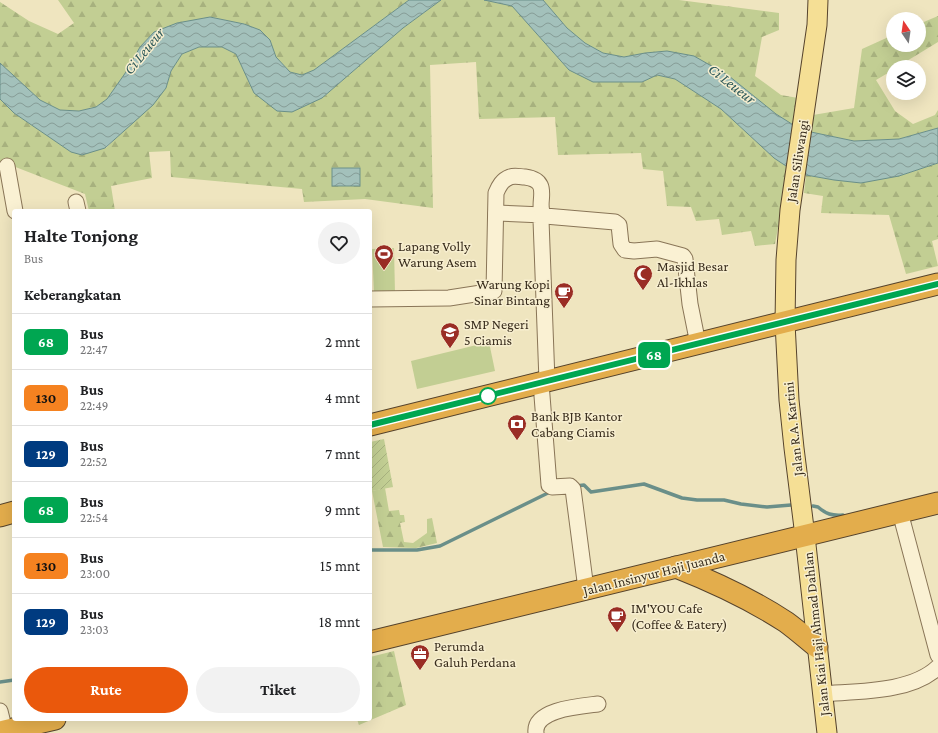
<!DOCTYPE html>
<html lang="id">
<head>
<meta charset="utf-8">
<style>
  body { margin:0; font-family:"Crimson Pro",serif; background:#f2f2f2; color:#202124; height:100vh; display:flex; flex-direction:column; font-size:15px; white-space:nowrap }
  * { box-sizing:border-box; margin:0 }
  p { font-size:13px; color:#757577 }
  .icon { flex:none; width:22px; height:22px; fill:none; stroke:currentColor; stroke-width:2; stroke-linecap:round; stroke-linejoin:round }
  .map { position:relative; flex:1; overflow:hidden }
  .details { position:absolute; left:12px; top:209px; width:360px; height:512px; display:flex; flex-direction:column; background:#fff; border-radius:4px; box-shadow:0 4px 16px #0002 }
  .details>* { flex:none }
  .badge { padding:0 8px; border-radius:6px; font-size:14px; line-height:26px }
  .needle { width:26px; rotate:347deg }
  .buttons { position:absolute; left:886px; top:12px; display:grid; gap:8px }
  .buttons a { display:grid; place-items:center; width:40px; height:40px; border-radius:50%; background:#fff; box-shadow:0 4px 16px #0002; font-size:20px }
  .map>.badge { position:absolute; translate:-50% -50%; box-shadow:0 0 0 2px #fff }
  h2 { padding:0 12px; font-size:15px; line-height:36px }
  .round { display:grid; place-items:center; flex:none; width:42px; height:42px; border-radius:21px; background:#f2f2f2 }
  .overview { display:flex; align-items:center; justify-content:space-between; height:68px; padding:0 12px }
  h1 { font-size:19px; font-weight:700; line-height:30px }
  .cta { display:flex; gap:8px; margin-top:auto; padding:8px 12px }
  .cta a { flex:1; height:46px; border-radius:24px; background:#ea580c; color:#fff; font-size:16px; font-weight:700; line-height:46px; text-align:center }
  .cta a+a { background:#f2f2f2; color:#202124 }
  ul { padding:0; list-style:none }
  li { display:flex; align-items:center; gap:12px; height:56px; padding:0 12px; border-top:1px solid #e0e0e0 }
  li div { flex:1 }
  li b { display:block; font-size:15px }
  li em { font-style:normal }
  li .badge { min-width:44px; font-weight:700; text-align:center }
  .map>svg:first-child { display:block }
  .forest { fill:url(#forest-firs) }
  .park { fill:#c2ce93 }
  .garden { fill:url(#garden-furrows) }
  .water { fill:url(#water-waves); stroke:#6a8f89 }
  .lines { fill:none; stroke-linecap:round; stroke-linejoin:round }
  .stream { stroke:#6a8f89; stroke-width:3.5 }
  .minor-casing { stroke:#897557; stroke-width:17 }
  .major-casing { stroke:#56432c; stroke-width:21 }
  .highway-casing { stroke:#56432c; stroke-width:23 }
  .minor { stroke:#faf1d3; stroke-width:15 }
  .major { stroke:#f5df95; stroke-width:19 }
  .highway { stroke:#e3ad4c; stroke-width:21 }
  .line-casing { stroke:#fff; stroke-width:9 }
  .line { stroke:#00a651; stroke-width:6 }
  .stop-dot { fill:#fff; stroke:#00a651; stroke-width:2 }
  .labels { text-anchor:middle; stroke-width:3; stroke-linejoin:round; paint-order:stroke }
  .street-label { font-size:14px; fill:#382c1c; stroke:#f7eecf }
  .poi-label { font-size:14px; fill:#382c1c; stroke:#f7eecf; text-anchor:start }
  .water-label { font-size:15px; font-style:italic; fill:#2b5758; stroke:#f7eecf }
</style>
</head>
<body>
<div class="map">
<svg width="938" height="733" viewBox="0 0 938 733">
  <defs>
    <pattern id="forest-firs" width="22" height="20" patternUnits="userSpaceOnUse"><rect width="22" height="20" fill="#c2ce93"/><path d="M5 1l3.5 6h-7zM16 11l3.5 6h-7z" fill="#a7b17e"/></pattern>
    <pattern id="garden-furrows" width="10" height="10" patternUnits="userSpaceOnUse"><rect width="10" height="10" fill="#c2ce93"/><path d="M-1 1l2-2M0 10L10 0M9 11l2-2" fill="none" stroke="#a7b17e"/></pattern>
    <pattern id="water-waves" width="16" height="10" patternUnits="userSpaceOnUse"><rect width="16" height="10" fill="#a3c1bb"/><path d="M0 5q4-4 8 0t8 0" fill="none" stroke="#869d97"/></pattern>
  </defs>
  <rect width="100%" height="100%" fill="#efe5bf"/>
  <g class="forest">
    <polygon points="58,0 409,0 314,70 302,75 290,72 276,57 270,40 260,30 244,24 210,17 154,32 140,47 126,72 107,99 96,107 79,111 60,110 40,100 0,63 0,2 29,21 58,34 74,23"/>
    <polygon points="441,0 484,0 512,6 569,70 642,82 657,75 675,79 721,109 774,158 789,168 775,244 755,246 751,231 722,235 719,219 696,221 691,207 667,206 663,171 643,169 641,153 558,155 555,117 479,119 476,62 430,65 433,208 365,199 304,202 302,189 171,177 170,151 149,152 152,178 111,186 115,211 89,211 85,194 0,161 0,99 14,113 71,152 106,148 129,126 166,88 171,71 182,54 199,47 222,47 236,54 254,93 322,98 403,28"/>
    <polygon points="543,0 679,0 779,13 779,30 762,37 755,76 781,95 798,98 795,126 667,51 645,53 624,57 603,53 585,43 567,28"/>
    <polygon points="938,16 938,42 897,67 893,67 893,70 876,80 895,111 913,124 935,115 938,110 938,128 899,139 854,141 811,132 813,115 854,108 862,49 893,35 893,45 919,45 919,24"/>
    <polygon points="938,163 938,239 932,241 938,266 906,274 889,215 821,213 823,196 804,193 806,175 834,180 899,176"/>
    <polygon points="385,488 389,511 399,510 400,515 404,515 405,522 400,523 404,542 413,543 427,533 427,519 432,518 437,543 416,548 383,547 372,491"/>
    <polygon points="394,651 406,705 359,725 357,719 370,719 370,657"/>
  </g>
  <g class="park">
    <polygon points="394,248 395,293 374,293 372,249"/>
    <polygon points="489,342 495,371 417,389 411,361"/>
  </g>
  <polygon class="garden" points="384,439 393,487 372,491 370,478 370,442"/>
  <g class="water">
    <polygon points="409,0 441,0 403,28 322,98 292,112 277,111 254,93 236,54 222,47 199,47 182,54 171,71 166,88 153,105 105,148 82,155 71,152 14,113 0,99 0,63 40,100 60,110 79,111 96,107 107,99 126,72 140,47 154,32 177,23 210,17 244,24 260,30 270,40 276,57 290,72 302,75 314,70"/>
    <polygon points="484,0 543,0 567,28 585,43 603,53 624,57 645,53 667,51 694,56 729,76 776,114 795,126 811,132 854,141 899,139 938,128 938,163 899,176 861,183 834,180 806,175 789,168 774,158 721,109 675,79 657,75 642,82 593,82 569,70 512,6"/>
    <rect x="332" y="168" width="28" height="18"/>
  </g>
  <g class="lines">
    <g class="stream">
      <polyline points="576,486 584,485 591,492 644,484 682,498 697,500 724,500 741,504 767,507 791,505"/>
      <path d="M813,506L818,507C826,514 832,516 843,515"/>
      <polyline points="370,550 417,550 440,546 552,491"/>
      <polyline points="0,682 14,680"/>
    </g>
    <g class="minor-casing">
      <g id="minor">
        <polyline points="7,166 15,211"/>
        <polyline points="76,202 78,211"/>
        <polyline points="496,213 543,215 541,220 547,381"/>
        <path d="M370,299L449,298L494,291L496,193C499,186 502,180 510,177C515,175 520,177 525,177C555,181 533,206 545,216L615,222L619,225L621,244L625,250L634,251L657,249L683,256L685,259L690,304L698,344"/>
        <polyline points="541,383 549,485 552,487 570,486 573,489 586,589"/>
        <polyline points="900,512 938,655"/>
        <path d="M822,694C857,691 911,693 938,667"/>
        <polyline points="0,711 5,731"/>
        <path d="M536,733C533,709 582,706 598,704"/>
      </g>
    </g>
    <g class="major-casing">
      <polyline id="major" points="818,0 817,25 790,210 786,260 785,323 789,400 794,448 805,536 827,733"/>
    </g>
    <g class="highway-casing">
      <g id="highway">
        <polyline points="370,425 938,284"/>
        <polyline points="0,516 14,512"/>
        <path d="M676,567C714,582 751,599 786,622C797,630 807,639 817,647"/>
        <polyline points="370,642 938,503"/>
        <polyline points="0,732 55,719"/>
      </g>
    </g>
    <use href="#minor" class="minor"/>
    <use href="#major" class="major"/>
    <use href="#highway" class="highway"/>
  </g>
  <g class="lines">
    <g class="line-casing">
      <polyline id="line" points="370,425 938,284"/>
    </g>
    <use href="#line" class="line"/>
  </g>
  <defs>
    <g id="stadium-pin" transform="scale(1)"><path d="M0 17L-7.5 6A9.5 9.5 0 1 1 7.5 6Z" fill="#9a2d25" stroke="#f7eecf"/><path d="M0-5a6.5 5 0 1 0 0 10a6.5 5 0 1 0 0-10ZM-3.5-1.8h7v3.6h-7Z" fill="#fff"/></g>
    <g id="mosque-pin" transform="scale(1)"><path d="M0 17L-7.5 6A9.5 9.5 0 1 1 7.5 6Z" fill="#9a2d25" stroke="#f7eecf"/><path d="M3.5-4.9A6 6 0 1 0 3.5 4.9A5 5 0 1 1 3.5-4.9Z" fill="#fff"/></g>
    <g id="cafe-pin" transform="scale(1)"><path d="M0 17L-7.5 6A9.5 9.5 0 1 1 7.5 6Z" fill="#9a2d25" stroke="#f7eecf"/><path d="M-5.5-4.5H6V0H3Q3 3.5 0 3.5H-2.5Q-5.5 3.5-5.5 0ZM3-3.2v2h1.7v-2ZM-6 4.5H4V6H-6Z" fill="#fff"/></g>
    <g id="school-pin" transform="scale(1)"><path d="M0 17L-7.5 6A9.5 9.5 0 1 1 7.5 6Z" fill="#9a2d25" stroke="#f7eecf"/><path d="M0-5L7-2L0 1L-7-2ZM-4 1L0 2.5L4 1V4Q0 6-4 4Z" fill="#fff"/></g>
    <g id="bank-pin" transform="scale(1)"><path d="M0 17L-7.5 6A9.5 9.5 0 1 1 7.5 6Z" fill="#9a2d25" stroke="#f7eecf"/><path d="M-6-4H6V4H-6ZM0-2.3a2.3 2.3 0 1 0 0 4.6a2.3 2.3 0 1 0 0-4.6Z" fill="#fff"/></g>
    <g id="office-pin" transform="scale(1)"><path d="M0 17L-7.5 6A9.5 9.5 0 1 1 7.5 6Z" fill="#9a2d25" stroke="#f7eecf"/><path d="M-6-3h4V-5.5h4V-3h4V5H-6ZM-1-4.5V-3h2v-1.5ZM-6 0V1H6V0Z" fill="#fff"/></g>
  </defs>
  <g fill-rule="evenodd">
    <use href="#stadium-pin" x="384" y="254"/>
    <use href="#mosque-pin" x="643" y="274"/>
    <use href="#cafe-pin" x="564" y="292"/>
    <use href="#school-pin" x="450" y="332"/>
    <use href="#bank-pin" x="517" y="424"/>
    <use href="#cafe-pin" x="617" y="616"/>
    <use href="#office-pin" x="420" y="654"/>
  </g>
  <circle class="stop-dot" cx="488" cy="396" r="8"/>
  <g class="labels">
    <g class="street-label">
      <text transform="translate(797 161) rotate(-81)" y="5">Jalan Siliwangi</text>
      <text transform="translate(793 429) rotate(-96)" y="5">Jalan R.A. Kartini</text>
      <text transform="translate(654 573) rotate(-14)" y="5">Jalan Insinyur Haji Juanda</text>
      <text transform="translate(816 634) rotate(-96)" y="5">Jalan Kiai Haji Ahmad Dahlan</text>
    </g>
    <g class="poi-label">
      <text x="398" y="251">Lapang Volly<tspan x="398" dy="16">Warung Asem</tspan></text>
      <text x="657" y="271">Masjid Besar<tspan x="657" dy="16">Al-Ikhlas</tspan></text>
      <text x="550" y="289" text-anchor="end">Warung Kopi<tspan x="550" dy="16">Sinar Bintang</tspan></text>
      <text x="464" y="329">SMP Negeri<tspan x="464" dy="16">5 Ciamis</tspan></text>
      <text x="531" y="421">Bank BJB Kantor<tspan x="531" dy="16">Cabang Ciamis</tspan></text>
      <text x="631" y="613">IM'YOU Cafe<tspan x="631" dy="16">(Coffee &amp; Eatery)</tspan></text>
      <text x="434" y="651">Perumda<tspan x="434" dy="16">Galuh Perdana</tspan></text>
    </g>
    <g class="water-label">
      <text transform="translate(144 51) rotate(-51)" y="5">Ci Leueur</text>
      <text transform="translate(732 84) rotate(38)" y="5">Ci Leueur</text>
    </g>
  </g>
</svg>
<div class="buttons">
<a><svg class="needle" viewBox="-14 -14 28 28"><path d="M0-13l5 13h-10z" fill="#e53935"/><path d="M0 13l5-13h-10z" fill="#757577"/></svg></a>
<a><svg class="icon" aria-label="layers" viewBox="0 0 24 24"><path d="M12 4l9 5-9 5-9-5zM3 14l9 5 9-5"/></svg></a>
</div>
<b class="badge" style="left:654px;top:355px;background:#00a651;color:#fff">68</b>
<section class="details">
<div class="overview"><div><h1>Halte Tonjong</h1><p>Bus</p></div><a class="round"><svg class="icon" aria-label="heart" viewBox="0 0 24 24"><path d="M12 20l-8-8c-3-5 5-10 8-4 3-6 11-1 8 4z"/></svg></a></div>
<h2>Keberangkatan</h2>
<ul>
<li><span class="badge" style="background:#00a651;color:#fff">68</span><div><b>Bus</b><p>22:47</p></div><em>2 mnt</em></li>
<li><span class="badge" style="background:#f58220;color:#111">130</span><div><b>Bus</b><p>22:49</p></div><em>4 mnt</em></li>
<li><span class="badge" style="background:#003b80;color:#fff">129</span><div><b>Bus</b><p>22:52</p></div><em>7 mnt</em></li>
<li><span class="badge" style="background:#00a651;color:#fff">68</span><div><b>Bus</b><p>22:54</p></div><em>9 mnt</em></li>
<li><span class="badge" style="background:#f58220;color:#111">130</span><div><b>Bus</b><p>23:00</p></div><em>15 mnt</em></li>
<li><span class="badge" style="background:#003b80;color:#fff">129</span><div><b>Bus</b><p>23:03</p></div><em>18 mnt</em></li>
</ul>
<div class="cta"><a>Rute</a><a>Tiket</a></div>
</section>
</div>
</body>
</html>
